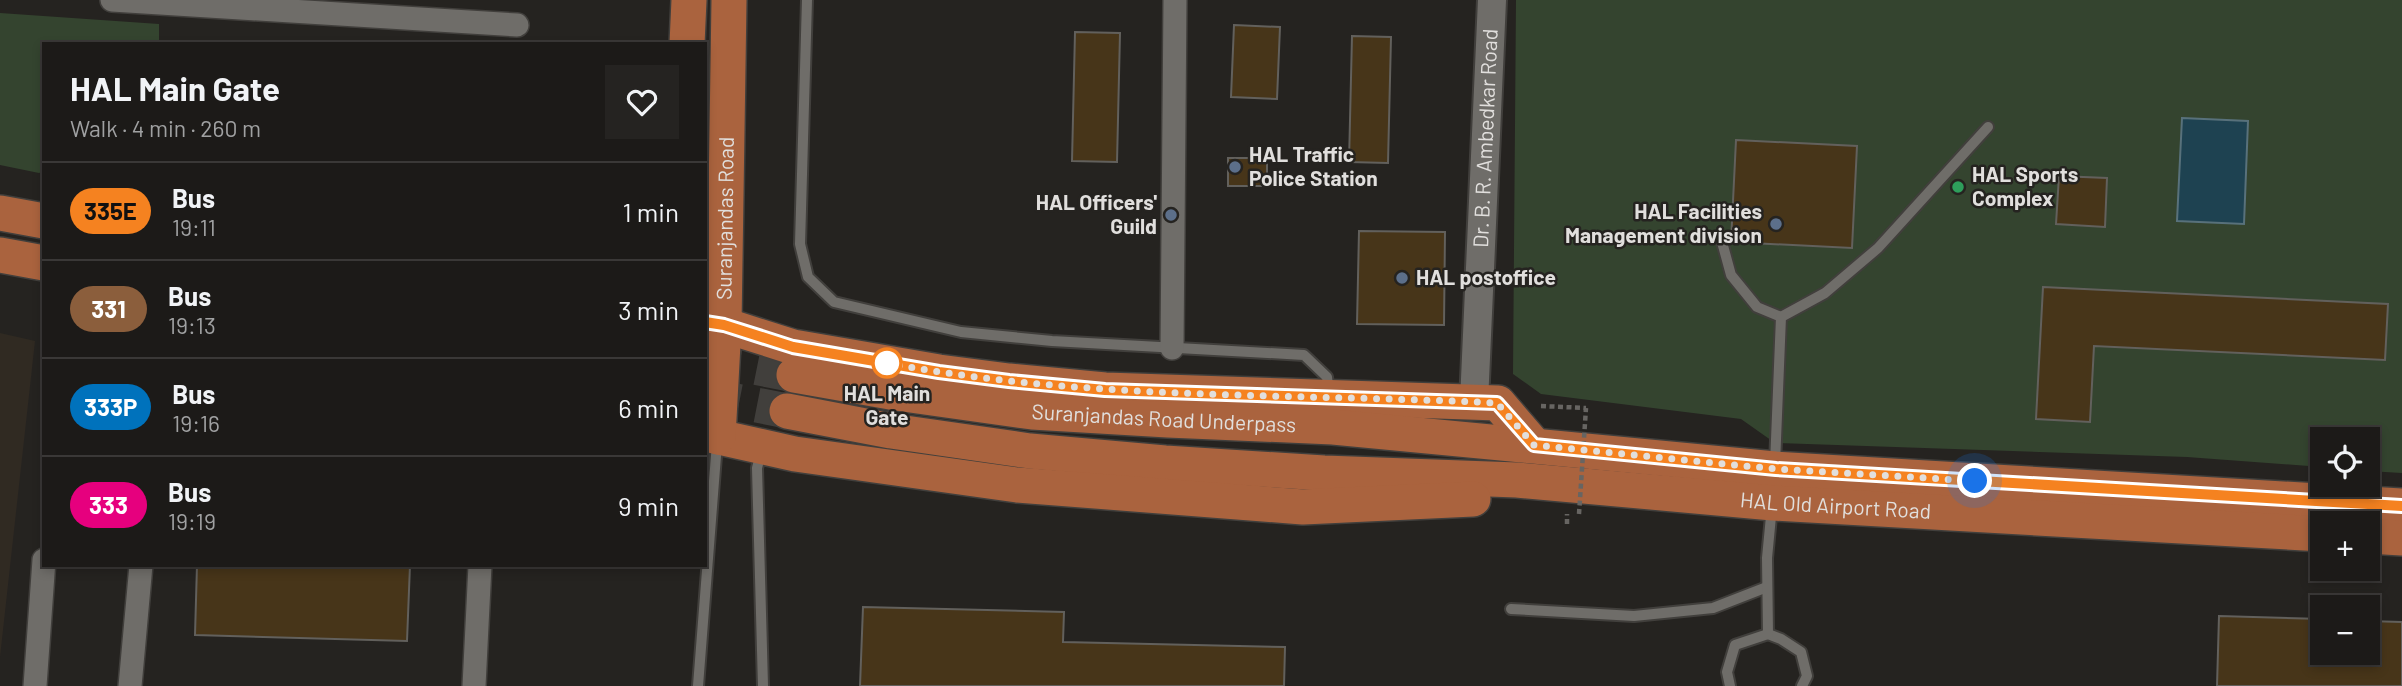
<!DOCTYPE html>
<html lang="en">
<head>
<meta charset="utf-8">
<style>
  body { margin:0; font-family:Barlow,sans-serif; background:#252321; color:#f1f3f6; height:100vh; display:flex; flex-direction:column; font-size:26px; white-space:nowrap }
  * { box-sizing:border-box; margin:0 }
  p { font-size:23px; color:#a0a1a2 }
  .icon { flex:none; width:38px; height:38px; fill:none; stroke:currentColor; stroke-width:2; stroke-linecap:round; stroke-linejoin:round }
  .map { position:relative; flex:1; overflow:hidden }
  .sheet { position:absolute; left:42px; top:42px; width:665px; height:525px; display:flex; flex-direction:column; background:#1c1a18; border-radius:0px; box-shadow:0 4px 10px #0003,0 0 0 2px #3a3837 }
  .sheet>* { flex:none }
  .badge { padding:0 14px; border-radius:23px; font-size:24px; line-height:46px }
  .fabs { position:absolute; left:2310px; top:427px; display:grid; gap:14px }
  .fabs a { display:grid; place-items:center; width:70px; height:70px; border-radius:0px; background:#1c1a18; box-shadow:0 4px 10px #0003,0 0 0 2px #3a3837; font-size:35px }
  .you { position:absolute; width:35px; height:35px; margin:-18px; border:5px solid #fff; border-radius:50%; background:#1a73e8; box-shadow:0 0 0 10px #1a73e833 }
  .map>.badge { position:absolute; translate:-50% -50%; box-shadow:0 0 0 4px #fff }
  .round { display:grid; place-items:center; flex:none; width:74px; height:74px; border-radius:0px; background:#252321 }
  .headline { display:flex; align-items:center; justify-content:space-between; height:119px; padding:0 28px }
  h1 { font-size:33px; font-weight:700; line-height:52px }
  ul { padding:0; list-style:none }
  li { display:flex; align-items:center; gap:21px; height:98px; padding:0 28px; border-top:2px solid #3a3837 }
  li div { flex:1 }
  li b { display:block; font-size:26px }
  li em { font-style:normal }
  li .badge { min-width:77px; font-weight:700; text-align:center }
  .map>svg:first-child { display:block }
  .built { fill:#302a22 }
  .green { fill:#34442f }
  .water { fill:#1e4251; stroke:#58717b; stroke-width:2 }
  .building { fill:#473519; stroke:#62605c; stroke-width:2 }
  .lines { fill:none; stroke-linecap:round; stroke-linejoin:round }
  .primary-tunnel { stroke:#413f3c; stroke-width:35; stroke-dasharray:35 18; stroke-linecap:butt }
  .service-casing { stroke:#413f3c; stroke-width:14 }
  .minor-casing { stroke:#413f3c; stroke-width:26 }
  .tertiary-casing { stroke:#413f3c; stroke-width:32 }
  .primary-casing { stroke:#413f3c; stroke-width:38 }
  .path { stroke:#676562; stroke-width:4.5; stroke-dasharray:5 3.5; stroke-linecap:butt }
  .service { stroke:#6f6d69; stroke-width:10 }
  .minor { stroke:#6f6d69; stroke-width:23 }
  .tertiary { stroke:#6f6d69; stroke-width:28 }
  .primary { stroke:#aa633e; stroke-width:35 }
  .path-bridge { stroke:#676562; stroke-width:4.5; stroke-dasharray:5 3.5; stroke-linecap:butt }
  .line-casing { stroke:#fff; stroke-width:16 }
  .line { stroke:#f58220; stroke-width:10 }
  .walk { stroke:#e1dfdd; stroke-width:7; stroke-dasharray:0 12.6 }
  .service-dot { fill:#5c6f8a; stroke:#252320; stroke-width:2.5 }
  .leisure-dot { fill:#2e9e5b; stroke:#252320; stroke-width:2.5 }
  .stop-dot { fill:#fff; stroke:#f58220; stroke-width:3.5 }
  .labels { text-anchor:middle; stroke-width:5; stroke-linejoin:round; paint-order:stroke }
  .street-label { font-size:21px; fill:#e1dfdd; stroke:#252320 }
  .poi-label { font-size:21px; font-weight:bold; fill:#e1dfdd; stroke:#252320; text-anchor:start }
  .stop-label { font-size:21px; font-weight:bold; fill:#e1dfdd; stroke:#252320 }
</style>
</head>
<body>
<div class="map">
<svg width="2402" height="686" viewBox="0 0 2402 686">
  <rect width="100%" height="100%" fill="#252320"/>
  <polygon class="built" points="0,333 35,341 0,657"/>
  <g class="green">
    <polygon points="1516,0 2402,0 2402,473 2368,471 2368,439 2322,439 2322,467 2187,457 1775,443 1741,419 1541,394 1513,374"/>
    <polygon points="0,13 159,24 159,44 44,44 44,171 39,173 0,165"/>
  </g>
  <polygon class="water" points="2182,118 2248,121 2244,224 2177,221"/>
  <g class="building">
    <polygon points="1234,25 1280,27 1277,99 1231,97"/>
    <polygon points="1075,32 1120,33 1117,162 1072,161"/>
    <polygon points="1352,36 1391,37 1388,163 1349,162"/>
    <polygon points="1736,140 1857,146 1852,248 1731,242"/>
    <rect x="1228" y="158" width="39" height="28"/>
    <polygon points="2059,176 2107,178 2105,227 2056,224"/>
    <polygon points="1359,231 1445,232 1444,325 1357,324"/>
    <polygon points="2043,287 2388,304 2385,360 2094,346 2090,422 2036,419"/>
    <polygon points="197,565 410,565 407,641 195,635"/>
    <polygon points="863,607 1064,612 1063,642 1285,647 1284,686 860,686"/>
    <polygon points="2219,616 2322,619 2322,653 2368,653 2368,621 2402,622 2402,686 2217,686"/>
  </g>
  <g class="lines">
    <g class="primary-tunnel">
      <polyline points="705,357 794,375"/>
      <polyline points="705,395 787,411"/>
    </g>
    <g class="service-casing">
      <g id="service">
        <polyline points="807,0 800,244 808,277 834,302 961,332 1052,341 1304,355 1327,377 1329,394"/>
        <polyline points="1722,242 1731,275 1757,307 1781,317"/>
        <polyline points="762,449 757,468 763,686"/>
        <polyline points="1775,464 1781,317 1825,293 1878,248 1988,127"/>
        <polyline points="1511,609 1634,616 1713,608 1767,587"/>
        <polyline points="1768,634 1781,639 1801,652 1807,676 1802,686"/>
        <polyline points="698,686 717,443"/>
        <polyline points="1730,686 1727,672 1735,645 1768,634 1767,558 1772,506"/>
      </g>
    </g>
    <g class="minor-casing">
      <g id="minor">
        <polyline points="112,0 517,25"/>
        <polyline points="1172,348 1175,0"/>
        <polyline points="35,686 44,560"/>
        <polyline points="130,686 141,565"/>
        <polyline points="474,686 480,565"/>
      </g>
    </g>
    <g class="tertiary-casing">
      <g id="tertiary">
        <path id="s1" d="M1474,402L1492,0"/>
      </g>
    </g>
    <g class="primary-casing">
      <g id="primary">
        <polyline points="687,44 689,0"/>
        <polyline points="0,213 44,221"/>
        <polyline points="0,255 44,263"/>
        <polyline points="705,322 724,325 793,347 939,372 1009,381 1105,390 1498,403 1534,445"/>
        <path id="s2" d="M794,375L896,393L1032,412L1168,420L1333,427L1775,469L2402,506"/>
        <path id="s3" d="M787,411L891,431L1030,451L1165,463L1324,473L1517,480L1773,503L2322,534"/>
        <polyline points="705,434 795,454 1017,485 1303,507 1473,499"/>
        <path id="s4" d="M718,437L724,325L729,0"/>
        <polyline points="2368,536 2402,538"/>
      </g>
    </g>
    <g class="path">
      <polyline points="1541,406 1586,408"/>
      <polyline points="1567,524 1567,514"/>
    </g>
    <use href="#service" class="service"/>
    <use href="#minor" class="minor"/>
    <use href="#tertiary" class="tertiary"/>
    <use href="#primary" class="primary"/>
    <polyline class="path-bridge" points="1579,514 1586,408"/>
  </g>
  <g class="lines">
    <g class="line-casing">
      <polyline id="line" points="705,322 724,325 793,347 939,372 1009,381 1105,390 1497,403 1534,445 1776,469 2402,506"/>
    </g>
    <use href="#line" class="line"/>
    <path class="walk" d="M887,363C1088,401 1294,393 1497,403L1534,445L1776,469L1975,481"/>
  </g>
  <g class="service-dot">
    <circle cx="1235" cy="167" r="7"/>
    <circle cx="1171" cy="215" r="7"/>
    <circle cx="1776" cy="224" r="7"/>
    <circle cx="1402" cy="278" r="7"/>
  </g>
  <circle class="leisure-dot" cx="1958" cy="187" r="7"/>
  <circle class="stop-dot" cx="887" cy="363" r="14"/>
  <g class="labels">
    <g class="street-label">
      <text dy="7" stroke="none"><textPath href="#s1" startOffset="264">Dr. B. R. Ambedkar Road</textPath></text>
      <text dy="7" stroke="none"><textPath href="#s4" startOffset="219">Suranjandas Road</textPath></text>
      <text dy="7" stroke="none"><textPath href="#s2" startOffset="373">Suranjandas Road Underpass</textPath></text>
      <text dy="7" stroke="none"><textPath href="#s3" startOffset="1054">HAL Old Airport Road</textPath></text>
    </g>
    <g class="poi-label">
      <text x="1249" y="162">HAL Traffic<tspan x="1249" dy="24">Police Station</tspan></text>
      <text x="1972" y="182">HAL Sports<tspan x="1972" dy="24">Complex</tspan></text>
      <text x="1157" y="210" text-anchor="end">HAL Officers'<tspan x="1157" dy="24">Guild</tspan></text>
      <text x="1762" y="219" text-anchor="end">HAL Facilities<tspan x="1762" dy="24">Management division</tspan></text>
      <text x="1416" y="285">HAL postoffice</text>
    </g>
    <g class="stop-label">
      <text x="887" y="401">HAL Main<tspan x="887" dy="24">Gate</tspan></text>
    </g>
  </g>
</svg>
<div class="fabs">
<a><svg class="icon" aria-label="locate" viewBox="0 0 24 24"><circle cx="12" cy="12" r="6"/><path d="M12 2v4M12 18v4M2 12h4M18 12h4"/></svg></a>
<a>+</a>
<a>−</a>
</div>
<div class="you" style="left:1975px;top:481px"></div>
<section class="sheet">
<div class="headline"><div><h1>HAL Main Gate</h1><p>Walk · 4 min · 260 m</p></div><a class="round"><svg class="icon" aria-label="heart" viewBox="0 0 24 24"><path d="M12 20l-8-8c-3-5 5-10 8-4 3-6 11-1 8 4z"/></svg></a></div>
<ul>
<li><span class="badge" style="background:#f58220;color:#111">335E</span><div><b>Bus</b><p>19:11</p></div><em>1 min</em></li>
<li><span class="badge" style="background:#8b5e3c;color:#fff">331</span><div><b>Bus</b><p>19:13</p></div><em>3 min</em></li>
<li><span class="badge" style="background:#0072bc;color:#fff">333P</span><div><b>Bus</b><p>19:16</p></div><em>6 min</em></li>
<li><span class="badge" style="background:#e6007e;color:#fff">333</span><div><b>Bus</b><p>19:19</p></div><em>9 min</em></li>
</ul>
</section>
</div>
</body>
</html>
